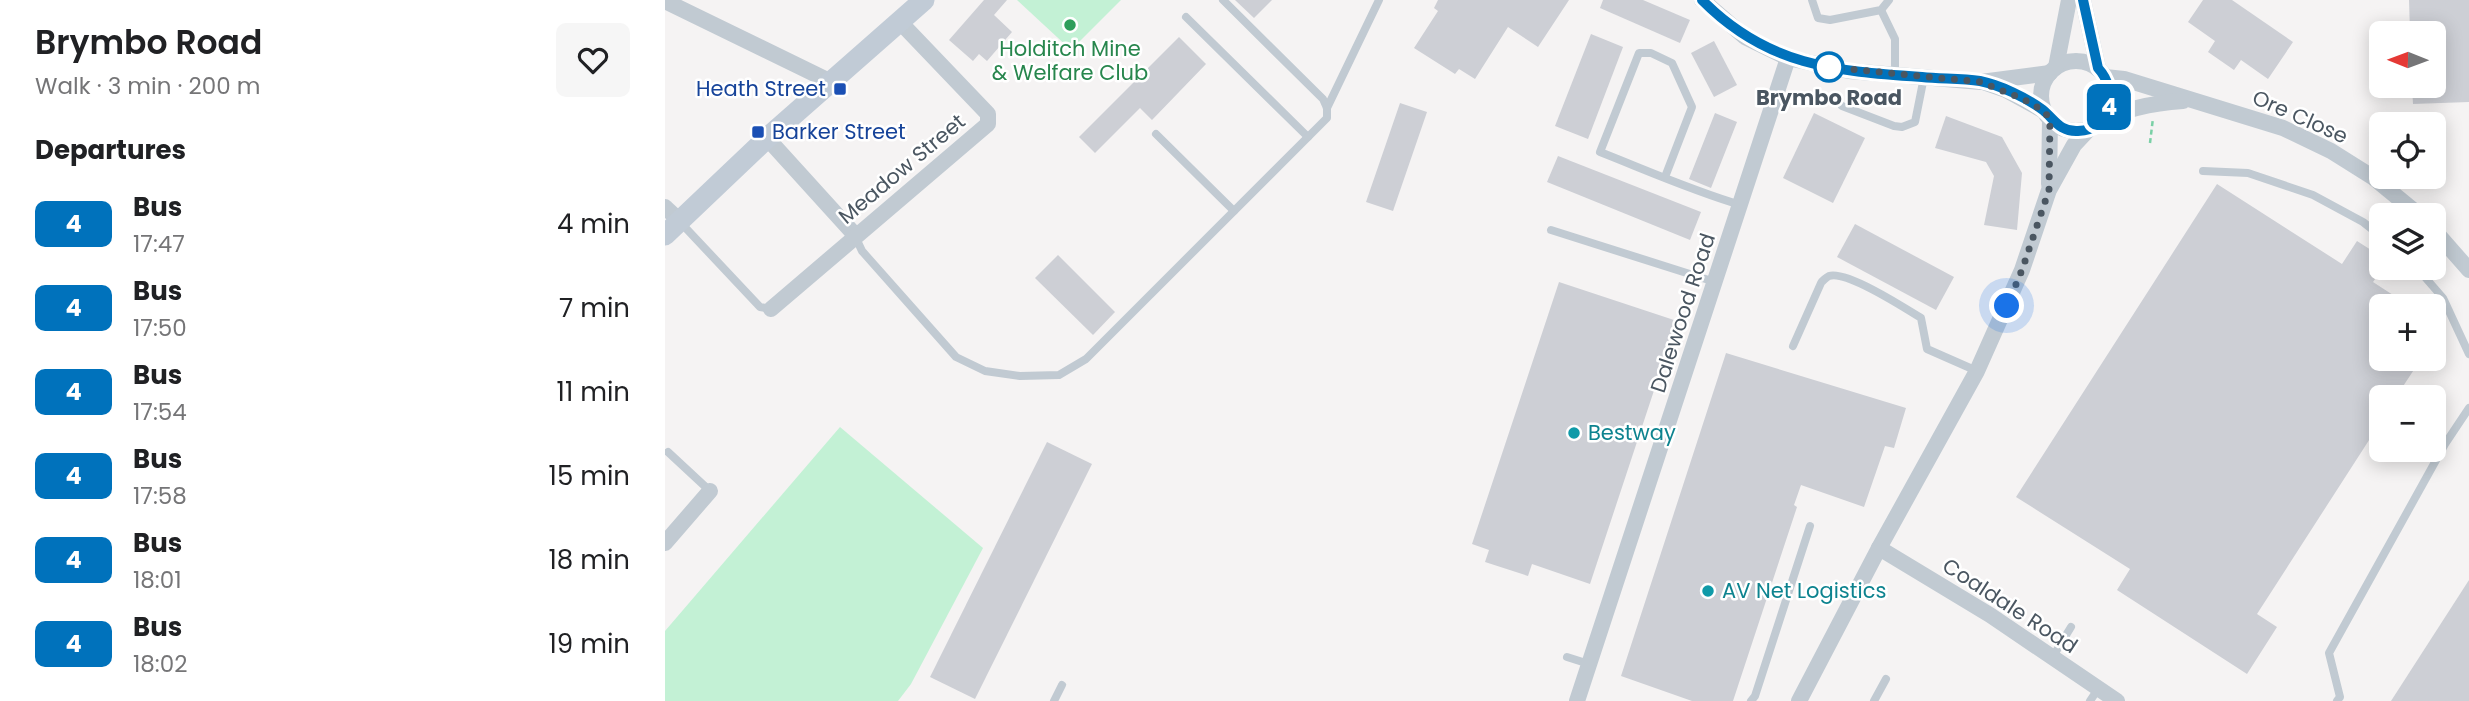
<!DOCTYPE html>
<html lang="en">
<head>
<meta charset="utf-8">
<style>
  body { margin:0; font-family:Poppins,sans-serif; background:#f6f6f6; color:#202124; height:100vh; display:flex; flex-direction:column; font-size:26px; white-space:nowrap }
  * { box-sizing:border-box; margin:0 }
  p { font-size:23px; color:#757577 }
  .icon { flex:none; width:38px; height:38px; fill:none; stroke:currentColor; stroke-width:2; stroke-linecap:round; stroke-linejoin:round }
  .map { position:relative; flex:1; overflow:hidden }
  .drawer { display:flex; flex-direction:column; background:#fff; width:665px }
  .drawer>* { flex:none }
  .badge { padding:0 14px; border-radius:10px; font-size:24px; line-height:46px }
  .needle { width:46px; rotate:271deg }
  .controls { position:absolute; left:1704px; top:21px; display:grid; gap:14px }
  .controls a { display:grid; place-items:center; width:77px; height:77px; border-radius:10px; background:#fff; box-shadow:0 4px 18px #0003; font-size:35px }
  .you { position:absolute; width:35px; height:35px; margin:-18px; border:5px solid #fff; border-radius:50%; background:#1a73e8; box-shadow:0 0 0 10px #1a73e833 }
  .map>.badge { position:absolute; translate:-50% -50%; box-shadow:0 0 0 4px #fff }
  h2 { padding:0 35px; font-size:26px; line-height:63px }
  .round { display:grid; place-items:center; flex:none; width:74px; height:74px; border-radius:10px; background:#f6f6f6 }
  .summary { display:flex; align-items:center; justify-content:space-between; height:119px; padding:0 35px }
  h1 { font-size:33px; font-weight:600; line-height:52px }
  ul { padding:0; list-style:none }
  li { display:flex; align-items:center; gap:21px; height:84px; padding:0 35px }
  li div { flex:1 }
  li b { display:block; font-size:26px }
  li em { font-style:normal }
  li .badge { min-width:77px; font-weight:700; text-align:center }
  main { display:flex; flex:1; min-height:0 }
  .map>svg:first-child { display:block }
  .green { fill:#c3f1d5 }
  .building { fill:#cdcfd5 }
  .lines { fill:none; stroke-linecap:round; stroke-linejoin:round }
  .path { stroke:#7ad0a6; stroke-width:2.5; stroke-dasharray:5 3.5; stroke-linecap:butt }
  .lane { stroke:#c1cad2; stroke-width:8 }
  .street { stroke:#c1cad2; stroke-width:16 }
  .secondary { stroke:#c1cbd6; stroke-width:21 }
  .line-casing { stroke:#fff; stroke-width:16 }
  .line { stroke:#0072bc; stroke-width:10 }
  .walk { stroke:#4a5661; stroke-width:7; stroke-dasharray:0 12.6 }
  .leisure-dot { fill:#2e9e5b; stroke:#fff; stroke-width:2.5 }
  .stop-dot { fill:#fff; stroke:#0072bc; stroke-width:3.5 }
  .transit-dot { fill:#1a4fb4; stroke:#fff; stroke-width:2.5 }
  .culture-dot { fill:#0f9aa8; stroke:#fff; stroke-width:2.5 }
  .labels { text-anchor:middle; stroke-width:5; stroke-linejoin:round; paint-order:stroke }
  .leisure-label { font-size:21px; fill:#27864d; stroke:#fff }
  .transit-label { font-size:21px; fill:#164399; stroke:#fff; text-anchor:end }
  .stop-label { font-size:21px; font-weight:bold; fill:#4a5661; stroke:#fff }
  .street-label { font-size:21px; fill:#4a5661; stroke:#fff }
  .culture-label { font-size:21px; fill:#0d838f; stroke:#fff; text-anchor:start }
</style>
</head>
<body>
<main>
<section class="drawer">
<div class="summary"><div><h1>Brymbo Road</h1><p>Walk · 3 min · 200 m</p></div><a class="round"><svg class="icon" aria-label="heart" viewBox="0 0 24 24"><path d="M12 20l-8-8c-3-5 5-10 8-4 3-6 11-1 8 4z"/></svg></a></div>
<h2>Departures</h2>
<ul>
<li><span class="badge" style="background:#0072bc;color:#fff">4</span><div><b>Bus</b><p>17:47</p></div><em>4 min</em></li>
<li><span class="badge" style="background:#0072bc;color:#fff">4</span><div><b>Bus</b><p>17:50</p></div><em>7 min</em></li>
<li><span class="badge" style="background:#0072bc;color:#fff">4</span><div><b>Bus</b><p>17:54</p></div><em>11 min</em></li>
<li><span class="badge" style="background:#0072bc;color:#fff">4</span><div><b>Bus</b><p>17:58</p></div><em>15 min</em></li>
<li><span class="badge" style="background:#0072bc;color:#fff">4</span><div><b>Bus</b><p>18:01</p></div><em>18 min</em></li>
<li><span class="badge" style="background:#0072bc;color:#fff">4</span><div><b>Bus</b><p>18:02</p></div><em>19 min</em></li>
</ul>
</section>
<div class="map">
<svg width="1804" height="701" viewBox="0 0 1804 701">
  <rect width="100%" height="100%" fill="#f5f3f3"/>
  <g class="green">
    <polygon points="352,0 456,0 406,50"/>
    <polygon points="175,427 318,548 246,684 233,701 0,701 0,631"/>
  </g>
  <g class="building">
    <polygon points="319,0 342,0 329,15 347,32 322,61 314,54 308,61 284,40"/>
    <polygon points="570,0 607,0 589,18"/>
    <polygon points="773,0 904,0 873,47 843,27 810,79 794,69 790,74 749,48 773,11 769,8"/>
    <polygon points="938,0 978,0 1025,20 1015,43 935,8"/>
    <polygon points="1538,0 1567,0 1628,42 1603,79 1576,60 1569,70 1543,52 1550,41 1523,22"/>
    <polygon points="1744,0 1804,0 1804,102 1748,104 1747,86 1769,86 1769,33 1745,33"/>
    <polygon points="926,34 958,47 923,139 890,126"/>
    <polygon points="514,37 541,64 487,120 475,108 430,153 414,137"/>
    <polygon points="1049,41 1072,85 1049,97 1026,53"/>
    <polygon points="735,103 762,112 728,211 701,202"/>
    <polygon points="1050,113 1072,122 1046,188 1024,179"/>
    <polygon points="1149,113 1200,138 1168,203 1118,178"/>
    <polygon points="1281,116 1337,137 1357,173 1352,230 1319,225 1329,176 1321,162 1270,148"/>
    <polygon points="893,156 1036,212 1025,240 882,182"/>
    <polygon points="1552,184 1677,264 1692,241 1717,257 1717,269 1708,282 1745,306 1717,306 1717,359 1756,359 1731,397 1717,397 1717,420 1592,614 1612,627 1582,674 1452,590 1465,569 1351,497"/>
    <polygon points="1190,224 1289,277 1271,310 1172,257"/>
    <polygon points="393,255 450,312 428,335 370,278"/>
    <polygon points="894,282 1012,321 925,584 867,564 863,576 820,562 824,550 807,544"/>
    <polygon points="1061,353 1241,408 1229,448 1220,446 1199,507 1136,485 1129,505 1132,507 1068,701 1027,701 956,676"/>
    <polygon points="382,442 427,464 310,699 265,677"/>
    <polygon points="1804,580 1804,701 1726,701"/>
  </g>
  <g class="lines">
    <polyline class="path" points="1485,143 1488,118"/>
    <g class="lane">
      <polyline points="1147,0 1153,18 1165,20 1216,10 1224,0"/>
      <polyline points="1216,10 1230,39 1230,75"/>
      <polyline points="521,17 643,137"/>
      <polyline points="1177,106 1229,126 1237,127 1250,122 1259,77"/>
      <polyline points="662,108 714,0"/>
      <polyline points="491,134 569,211"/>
      <polyline points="1538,171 1583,173 1648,195 1698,222 1717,237"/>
      <path d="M1000,177L1027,107L1007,63L986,53H974L935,152C981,170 1028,191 1076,205"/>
      <polyline points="16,223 95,307 106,309"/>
      <polyline points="886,230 1050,282"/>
      <polyline points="190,236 197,251 291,357 320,371 355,376 394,375 421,359 662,118 662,108 658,99 558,0"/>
      <polyline points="1752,268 1778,298 1804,354"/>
      <path d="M1128,346L1156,283C1157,281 1162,277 1164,276C1181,270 1240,308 1256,318L1262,349L1312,371"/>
      <polyline points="3,452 45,491"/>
      <polyline points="902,657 924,664"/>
      <polyline points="1387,658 1406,627"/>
      <polyline points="389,701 397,685"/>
      <polyline points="1086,701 1090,696 1145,526"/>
      <polyline points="1209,701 1221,679"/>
      <polyline points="1425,701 1433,689"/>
      <polyline points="1672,701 1675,697 1664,653 1780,444 1804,408"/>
    </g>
    <g class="street">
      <polyline points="1037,0 1080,37 1123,58 1184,71 1316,82 1385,73"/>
      <polyline points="1418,0 1433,68"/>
      <polyline points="0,1 158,78 165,84"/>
      <circle cx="1411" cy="96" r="35"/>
      <polyline points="1391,67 1404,0"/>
      <polyline points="1440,77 1459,79 1618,128 1666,151 1709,178 1754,215"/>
      <polyline points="1318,82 1341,90 1379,111"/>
      <path d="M1435,122C1461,108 1488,103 1518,101"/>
      <polyline points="102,138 190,235"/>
      <polyline points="1384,184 1385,120"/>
      <polyline points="0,207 15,221"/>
      <polyline points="1769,230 1804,270"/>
      <polyline points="106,309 323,124 323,114 235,22"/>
      <polyline points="0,543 45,491"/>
      <polyline points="1214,548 1325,615 1452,701"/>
      <polyline points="912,701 1123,58"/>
      <polyline points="1134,701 1214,548 1312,371 1357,270 1384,190 1409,145 1424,129"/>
    </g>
    <polyline class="secondary" points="0,235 102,138 259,0"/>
  </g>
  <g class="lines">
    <g class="line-casing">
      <path id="line" d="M1037,0C1102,66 1169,71 1257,77C1276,79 1296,78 1315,81C1335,85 1362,98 1378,110C1390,120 1395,132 1413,131C1448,130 1454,91 1433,68L1418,0"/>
    </g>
    <use href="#line" class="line"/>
    <polyline class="walk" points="1164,67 1316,82 1358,99 1379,111 1385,120 1384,190 1357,270 1342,306"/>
  </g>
  <circle class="leisure-dot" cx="405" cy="25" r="7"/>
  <circle class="stop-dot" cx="1164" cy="67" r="14"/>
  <g class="transit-dot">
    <rect x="168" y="82" width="14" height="14" rx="3.5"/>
    <rect x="86" y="125" width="14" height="14" rx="3.5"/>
  </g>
  <g class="culture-dot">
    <circle cx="909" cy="433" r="7"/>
    <circle cx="1043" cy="591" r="7"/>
  </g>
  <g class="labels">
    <g class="leisure-label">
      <text x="405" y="56">Holditch Mine<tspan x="405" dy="24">&amp; Welfare Club</tspan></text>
    </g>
    <g class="transit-label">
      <text x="161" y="96">Heath Street</text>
      <text x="107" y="139" text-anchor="start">Barker Street</text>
    </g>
    <g class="stop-label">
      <text x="1164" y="105">Brymbo Road</text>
    </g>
    <g class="street-label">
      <text transform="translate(1635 117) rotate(24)" y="7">Ore Close</text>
      <text transform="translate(237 169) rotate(-40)" y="7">Meadow Street</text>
      <text transform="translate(1018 313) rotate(-72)" y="7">Dalewood Road</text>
      <text transform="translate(1345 606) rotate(33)" y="7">Coaldale Road</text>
    </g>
    <g class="culture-label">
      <text x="923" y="440">Bestway</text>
      <text x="1057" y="598">AV Net Logistics</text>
    </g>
  </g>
</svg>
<div class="controls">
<a><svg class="needle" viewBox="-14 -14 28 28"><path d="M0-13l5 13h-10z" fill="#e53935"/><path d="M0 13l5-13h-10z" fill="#757577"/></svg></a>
<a><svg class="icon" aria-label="locate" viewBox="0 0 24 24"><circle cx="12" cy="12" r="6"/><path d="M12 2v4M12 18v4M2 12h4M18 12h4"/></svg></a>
<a><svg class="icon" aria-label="layers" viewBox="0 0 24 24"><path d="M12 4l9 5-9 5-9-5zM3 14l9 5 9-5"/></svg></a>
<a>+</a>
<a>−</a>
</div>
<div class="you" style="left:1342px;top:306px"></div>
<b class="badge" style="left:1444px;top:107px;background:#0072bc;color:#fff">4</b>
</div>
</main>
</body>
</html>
